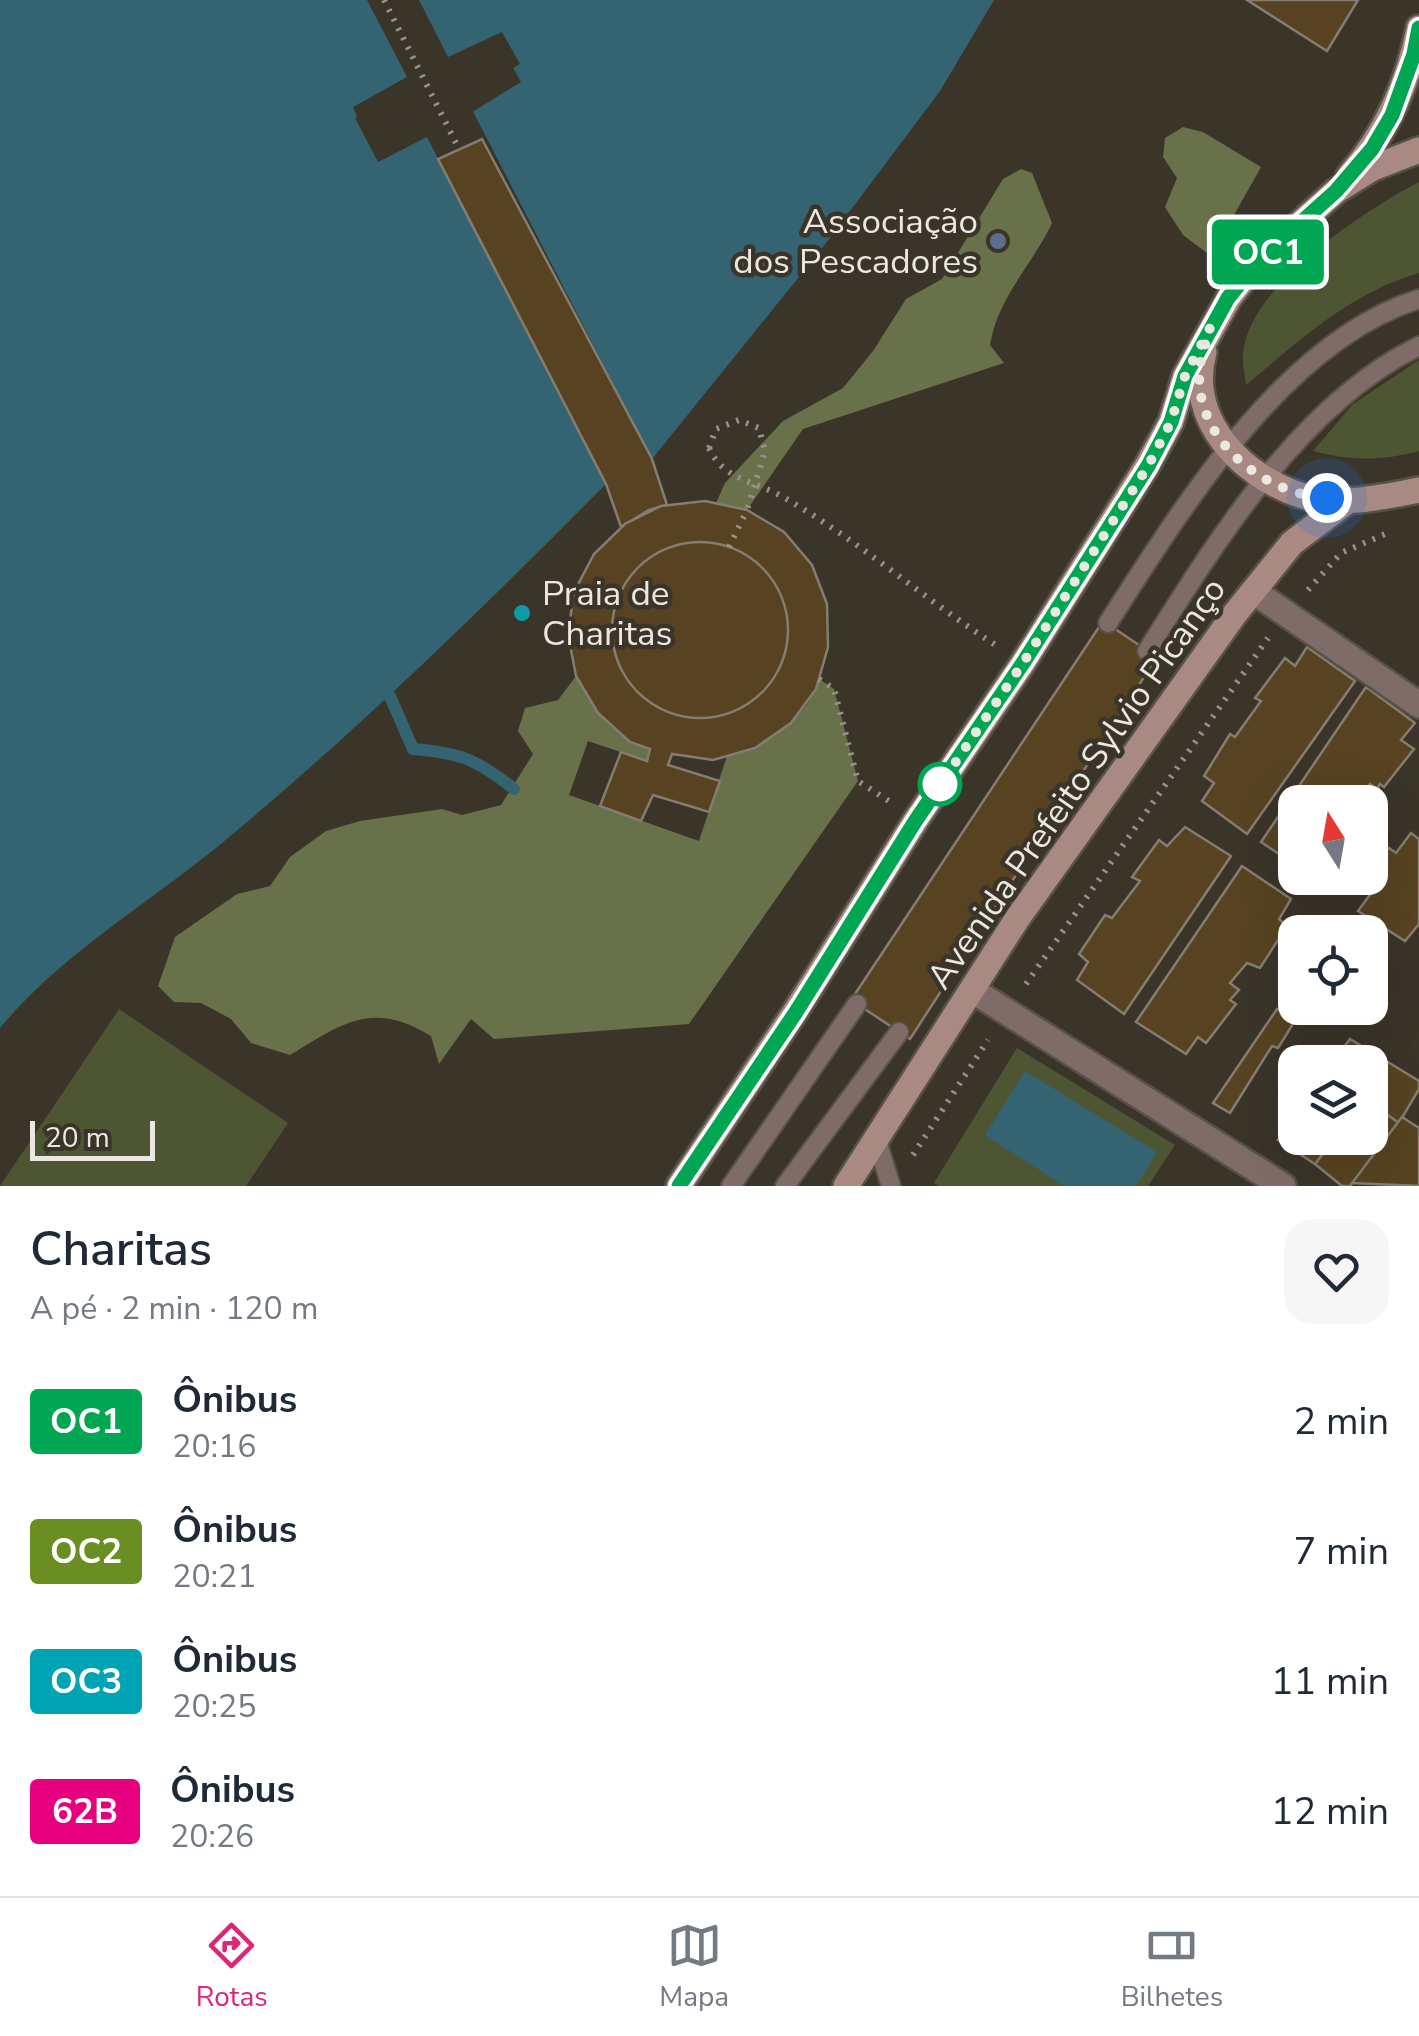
<!DOCTYPE html>
<html lang="pt">
<head>
<meta charset="utf-8">
<style>
  body { margin:0; font-family:"Nunito Sans",sans-serif; background:#f6f6f7; color:#1f2937; height:100vh; display:flex; flex-direction:column; font-size:38px; white-space:nowrap }
  * { box-sizing:border-box; margin:0 }
  p { font-size:32px; color:#747a83 }
  .icon { flex:none; width:55px; height:55px; fill:none; stroke:currentColor; stroke-width:2; stroke-linecap:round; stroke-linejoin:round }
  .map { position:relative; height:1186px; overflow:hidden }
  .panel { display:flex; flex-direction:column; background:#fff; flex:1 }
  .panel>* { flex:none }
  .badge { padding:0 20px; border-radius:8px; font-size:35px; line-height:65px }
  .needle { width:65px; rotate:349deg }
  .controls { position:absolute; left:1278px; top:785px; display:grid; gap:20px }
  .controls a { display:grid; place-items:center; width:110px; height:110px; border-radius:20px; background:#fff; box-shadow:0 10px 40px #0002; font-size:50px }
  .scale { position:absolute; left:30px; bottom:25px; width:125px; box-sizing:border-box; padding-left:10px; border:5px solid #ece8e1; border-top:0; font-size:28px; line-height:35px; white-space:nowrap; color:#ece8e1; -webkit-text-stroke:8px #3b3429; paint-order:stroke }
  .you { position:absolute; width:50px; height:50px; margin:-25px; border:8px solid #fff; border-radius:50%; background:#1a73e8; box-shadow:0 0 0 15px #1a73e833 }
  .map>.badge { position:absolute; translate:-50% -50%; box-shadow:0 0 0 5px #fff }
  .round { display:grid; place-items:center; flex:none; width:105px; height:105px; border-radius:30px; background:#f6f6f7 }
  .summary { display:flex; align-items:center; justify-content:space-between; height:170px; padding:0 30px }
  h1 { font-size:48px; font-weight:600; line-height:75px }
  ul { padding:0; list-style:none }
  li { display:flex; align-items:center; gap:30px; height:130px; padding:0 30px }
  li div { flex:1 }
  li b { display:block; font-size:38px }
  li em { font-style:normal }
  li .badge { min-width:110px; font-weight:700; text-align:center }
  .dock { display:flex; justify-content:space-around; align-items:center; height:140px; border-top:2px solid #e0e1e3; background:#fff; font-size:28px; color:#747a83 }
  .dock a { display:grid; justify-items:center; gap:5px }
  .dock .on { color:#db2777 }
  .map>svg:first-child { display:block }
  .green { fill:#4e5532 }
  .forest { fill:#69714b }
  .water { fill:#346471 }
  .pier { fill:#3b3429 }
  .lines { fill:none; stroke-linecap:round; stroke-linejoin:round }
  .stream { stroke:#346471; stroke-width:12 }
  .building { fill:#574321; stroke:#857d71; stroke-width:2.5 }
  .lane-casing { stroke:#575146; stroke-width:22 }
  .street-casing { stroke:#575146; stroke-width:30 }
  .secondary-casing { stroke:#575146; stroke-width:30 }
  .path { stroke:#979289; stroke-width:6; stroke-dasharray:2.5 8; stroke-linecap:butt }
  .lane { stroke:#7f6c68; stroke-width:18 }
  .street { stroke:#7f6c68; stroke-width:25 }
  .secondary { stroke:#a88a83; stroke-width:25 }
  .path-bridge { stroke:#979289; stroke-width:6; stroke-dasharray:2.5 8; stroke-linecap:butt }
  .line-casing { stroke:#fff; stroke-width:22 }
  .line { stroke:#00a651; stroke-width:15 }
  .walk { stroke:#ece8e1; stroke-width:10; stroke-dasharray:0 18 }
  .service-dot { fill:#5c6f8a; stroke:#3b3429; stroke-width:4 }
  .culture-dot { fill:#0f9aa8; stroke:#3b3429; stroke-width:4 }
  .stop-dot { fill:#fff; stroke:#00a651; stroke-width:5 }
  .labels { text-anchor:middle; stroke-width:9; stroke-linejoin:round; paint-order:stroke }
  .poi-label { font-size:35px; fill:#ece8e1; stroke:#3b3429; text-anchor:end }
  .street-label { font-size:35px; fill:#ece8e1; stroke:#3b3429 }
</style>
</head>
<body>
<div class="map">
<svg width="1419" height="1186" viewBox="0 0 1419 1186">
  <rect width="100%" height="100%" fill="#3b3429"/>
  <g class="green">
    <path d="M1419,182V273C1350,293 1300,340 1246,385C1245,375 1242,364 1243,354C1248,286 1364,211 1419,182Z"/>
    <path d="M1419,360V451C1382,461 1350,461 1313,451L1353,404Z"/>
    <polygon points="119,1009 288,1123 246,1186 0,1186"/>
    <polygon points="1017,1048 1175,1145 1148,1186 939,1186 934,1183"/>
  </g>
  <g class="forest">
    <polygon points="1183,127 1203,132 1261,167 1211,256 1183,235 1165,207 1177,178 1163,157 1165,138"/>
    <path d="M1021,169L1032,173L1052,223C1032,266 998,296 990,345L1004,363L803,429L747,510L716,503L725,483L783,421L843,388L873,351L906,299L942,279L1003,179Z"/>
    <path d="M576,676C595,709 614,735 650,749L647,761L588,741L569,795L699,841L727,756C765,745 807,720 819,679L834,689L858,781L689,1024L494,1039L471,1019L439,1064L431,1036C372,1000 343,1023 290,1055L251,1043L231,1019L201,1003L174,1002L158,986L175,937L237,894L270,886L290,857L326,831L360,821L442,809L462,815L501,805L533,754L518,731L525,708L558,700Z"/>
  </g>
  <g class="water">
    <path d="M0,0H367L407,77L353,107L368,142L426,118L606,484C485,606 360,728 228,838C153,901 63,952 0,1028Z"/>
    <polygon points="419,0 994,0 940,91 820,251 652,459 465,96 520,64 502,32 448,57"/>
    <polygon points="1025,1071 1157,1152 1136,1186 1064,1186 985,1135"/>
  </g>
  <g class="pier">
    <polygon points="511,64 521,82 469,114 652,459 647,462 460,97 462,91"/>
    <polygon points="425,113 430,115 610,482 608,489 427,137 378,162 355,118 362,115 371,136"/>
  </g>
  <g class="lines">
    <path class="stream" d="M389,694L413,749C461,753 476,759 514,789"/>
  </g>
  <g class="building">
    <polygon points="1247,0 1358,0 1327,51"/>
    <polygon points="482,139 652,459 667,505 649,510 621,527 606,484 438,159"/>
    <polygon points="705,501 747,510 784,532 812,565 827,604 828,647 816,689 791,723 755,748 713,760 672,754 668,765 720,781 709,812 653,795 641,821 600,806 621,752 647,761 650,749 630,742 598,713 576,676 568,634 574,592 594,554 625,524 661,506"/>
    <circle cx="700" cy="630" r="88"/>
    <polygon points="1103,621 1157,657 910,1039 851,1000"/>
    <polygon points="1307,647 1355,681 1247,834 1202,801 1214,783 1204,776 1230,734 1235,737 1261,701 1255,698 1285,658 1295,666"/>
    <polygon points="1366,687 1415,723 1401,740 1414,749 1384,787 1380,784 1377,789 1370,784 1357,802 1295,802 1295,865 1261,842"/>
    <polygon points="1185,827 1231,856 1124,1014 1077,980 1088,962 1079,954 1105,915 1112,918 1140,881 1132,877 1159,840 1167,846"/>
    <polygon points="1411,833 1419,839 1419,924 1405,941 1358,911 1381,880 1372,872 1389,848 1396,853"/>
    <polygon points="1242,866 1291,899 1279,919 1287,926 1260,968 1247,963 1230,983 1239,990 1230,1000 1236,1004 1206,1043 1198,1037 1186,1054 1136,1022"/>
    <polygon points="1295,985 1295,1008 1325,1008 1315,1022 1284,1004"/>
    <polygon points="1277,1009 1296,1019 1278,1048 1272,1046 1230,1113 1213,1103"/>
    <polygon points="1350,1039 1419,1081 1419,1089 1399,1123 1379,1109 1370,1124 1370,1062 1333,1062"/>
    <polygon points="1379,1109 1399,1123 1350,1186 1342,1186 1315,1164 1335,1138 1370,1138 1370,1124"/>
    <polygon points="1295,1116 1295,1138 1335,1138 1315,1164 1278,1140"/>
    <polygon points="1402,1117 1419,1128 1419,1186 1352,1183"/>
  </g>
  <g class="lines">
    <g class="lane-casing">
      <g id="lane">
        <path d="M1108,623C1181,510 1283,341 1419,299"/>
        <path d="M1147,651C1215,543 1301,403 1419,346"/>
        <polyline points="876,1138 891,1186"/>
        <polyline points="731,1186 857,1004"/>
        <polyline points="785,1186 899,1032"/>
      </g>
    </g>
    <g class="street-casing">
      <g id="street">
        <polyline points="1253,591 1419,705"/>
        <polyline points="972,990 1283,1186"/>
      </g>
    </g>
    <g class="secondary-casing">
      <g id="secondary">
        <path d="M1349,176C1387,133 1408,84 1419,28"/>
        <path d="M1204,352C1186,420 1242,477 1303,496C1339,507 1383,497 1419,490"/>
        <polyline points="679,1186 795,1012 916,820 1023,663 1147,466 1171,422 1185,376 1229,298 1257,262 1336,191 1373,168 1419,150"/>
        <polyline points="846,1186 1017,919 1234,615 1292,543 1349,500"/>
      </g>
    </g>
    <g class="path">
      <polyline points="384,0 459,149"/>
      <path d="M709,448C723,480 755,481 783,497C858,540 924,599 997,646"/>
      <polyline points="729,547 747,510"/>
      <polyline points="1308,590 1341,553 1390,532"/>
      <polyline points="819,679 834,689 858,781 892,803"/>
      <polyline points="1026,984 1268,638"/>
      <polyline points="913,1155 988,1040"/>
    </g>
    <use href="#lane" class="lane"/>
    <use href="#street" class="street"/>
    <use href="#secondary" class="secondary"/>
    <polyline class="path-bridge" points="709,448 716,429 739,420 759,428 765,451 747,510"/>
  </g>
  <g class="lines">
    <g class="line-casing">
      <polyline id="line" points="679,1186 796,1012 916,820 1023,663 1148,466 1171,422 1185,376 1228,298 1257,262 1336,191 1372,149 1392,115 1414,54 1419,28"/>
    </g>
    <use href="#line" class="line"/>
    <path class="walk" d="M940,784L938,788L1023,663L1148,466L1171,422L1185,376L1210,328C1207,340 1202,353 1200,365C1191,437 1262,494 1327,498"/>
  </g>
  <circle class="service-dot" cx="998" cy="241" r="10"/>
  <circle class="culture-dot" cx="522" cy="613" r="10"/>
  <circle class="stop-dot" cx="940" cy="784" r="20"/>
  <g class="labels">
    <g class="poi-label">
      <text x="978" y="233">Associação<tspan x="978" dy="40">dos Pescadores</tspan></text>
      <text x="542" y="605" text-anchor="start">Praia de<tspan x="542" dy="40">Charitas</tspan></text>
    </g>
    <g class="street-label">
      <text transform="translate(1076 783) rotate(-55)" y="12">Avenida Prefeito Sylvio Picanço</text>
    </g>
  </g>
</svg>
<div class="controls">
<a><svg class="needle" viewBox="-14 -14 28 28"><path d="M0-13l5 13h-10z" fill="#e53935"/><path d="M0 13l5-13h-10z" fill="#747a83"/></svg></a>
<a><svg class="icon" aria-label="locate" viewBox="0 0 24 24"><circle cx="12" cy="12" r="6"/><path d="M12 2v4M12 18v4M2 12h4M18 12h4"/></svg></a>
<a><svg class="icon" aria-label="layers" viewBox="0 0 24 24"><path d="M12 4l9 5-9 5-9-5zM3 14l9 5 9-5"/></svg></a>
</div>
<div class="scale">20 m</div>
<div class="you" style="left:1327px;top:498px"></div>
<b class="badge" style="left:1268px;top:252px;background:#00a651;color:#fff">OC1</b>
</div>
<section class="panel">
<div class="summary"><div><h1>Charitas</h1><p>A pé · 2 min · 120 m</p></div><a class="round"><svg class="icon" aria-label="heart" viewBox="0 0 24 24"><path d="M12 20l-8-8c-3-5 5-10 8-4 3-6 11-1 8 4z"/></svg></a></div>
<ul>
<li><span class="badge" style="background:#00a651;color:#fff">OC1</span><div><b>Ônibus</b><p>20:16</p></div><em>2 min</em></li>
<li><span class="badge" style="background:#6b8e23;color:#fff">OC2</span><div><b>Ônibus</b><p>20:21</p></div><em>7 min</em></li>
<li><span class="badge" style="background:#00a3b4;color:#fff">OC3</span><div><b>Ônibus</b><p>20:25</p></div><em>11 min</em></li>
<li><span class="badge" style="background:#e6007e;color:#fff">62B</span><div><b>Ônibus</b><p>20:26</p></div><em>12 min</em></li>
</ul>
</section>
<nav class="dock">
<a class="on"><svg class="icon" aria-label="directions" viewBox="0 0 24 24"><path d="M12 3l9 9-9 9-9-9zM9 14v-3h6M13 9l2 2-2 2"/></svg>Rotas</a>
<a><svg class="icon" aria-label="map" viewBox="0 0 24 24"><path d="M3 6l6-2 6 2 6-2v14l-6 2-6-2-6 2zM9 4v14M15 6v14"/></svg>Mapa</a>
<a><svg class="icon" aria-label="tickets" viewBox="0 0 24 24"><path d="M3 7h18v10H3zM15 7v10"/></svg>Bilhetes</a>
</nav>
</body>
</html>
